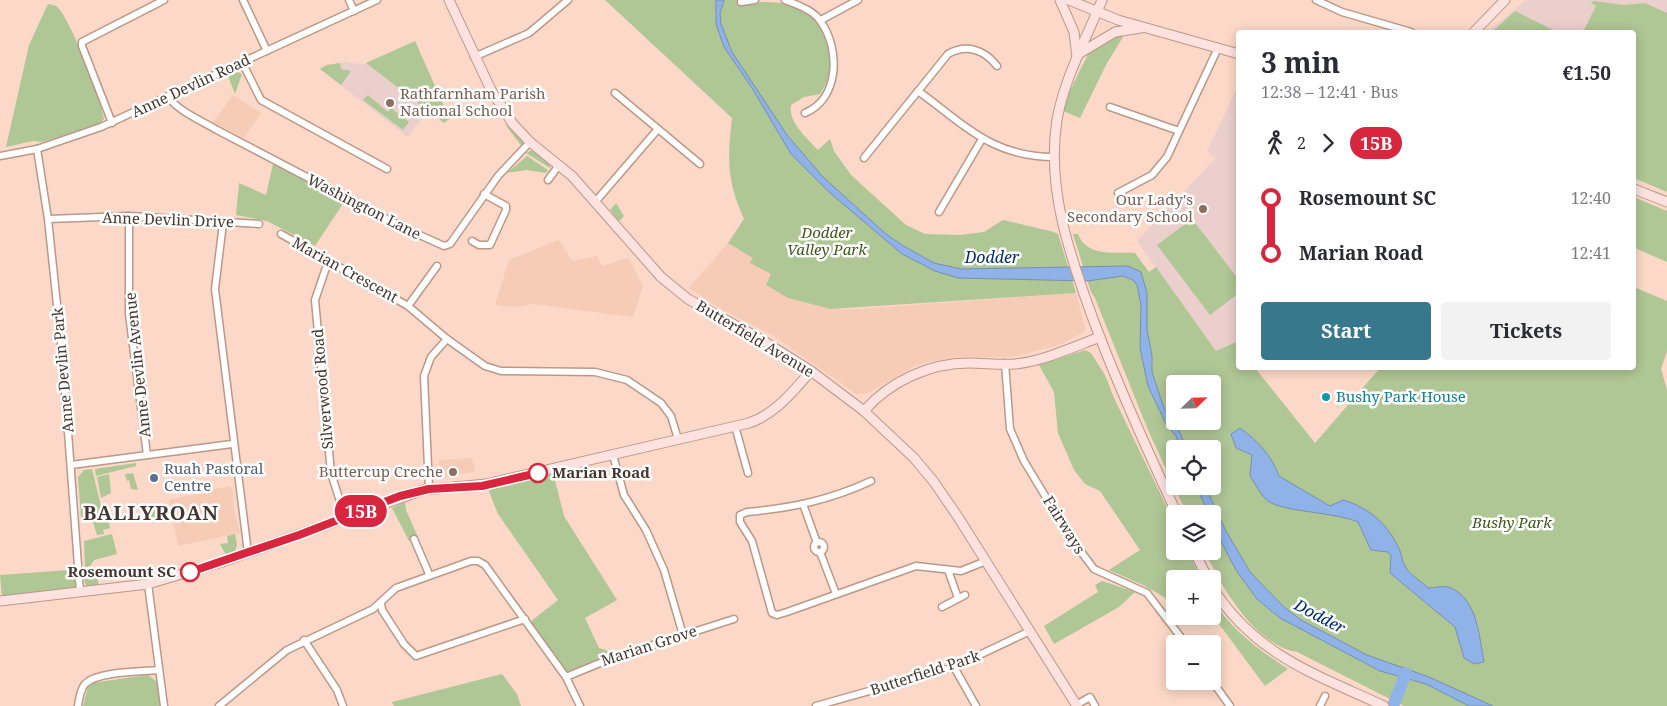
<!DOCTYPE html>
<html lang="en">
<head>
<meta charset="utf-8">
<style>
  body { margin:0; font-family:"Noto Serif",serif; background:#f2f2f3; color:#2b2b33; height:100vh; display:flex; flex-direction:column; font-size:19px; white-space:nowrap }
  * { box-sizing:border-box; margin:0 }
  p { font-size:16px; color:#7c7c81 }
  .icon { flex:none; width:28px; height:28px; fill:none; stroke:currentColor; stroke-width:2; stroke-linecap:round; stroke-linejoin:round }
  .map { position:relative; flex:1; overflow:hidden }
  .details { position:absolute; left:1236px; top:30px; width:400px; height:340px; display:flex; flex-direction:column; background:#fff; border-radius:5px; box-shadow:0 2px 12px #0003 }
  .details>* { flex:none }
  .badge { padding:0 10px; border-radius:16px; font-size:18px; line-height:32px }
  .needle { width:32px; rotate:67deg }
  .tools { position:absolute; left:1166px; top:375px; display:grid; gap:10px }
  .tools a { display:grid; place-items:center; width:55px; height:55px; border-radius:5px; background:#fff; box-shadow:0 2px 12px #0003; font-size:25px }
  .map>.badge { position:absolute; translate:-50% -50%; box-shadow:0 0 0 2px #fff }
  .legs { display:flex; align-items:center; gap:8px; height:55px; padding:0 25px; font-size:16px }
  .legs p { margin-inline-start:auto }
  .headline { display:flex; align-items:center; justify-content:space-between; height:85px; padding:0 25px }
  h1 { font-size:28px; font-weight:700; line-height:38px }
  .action { display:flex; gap:10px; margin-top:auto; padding:10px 25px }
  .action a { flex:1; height:58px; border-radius:5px; background:#38788c; color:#fff; font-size:20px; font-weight:700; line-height:58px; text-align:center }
  .action a+a { background:#f2f2f3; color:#2b2b33 }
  ul { padding:0 25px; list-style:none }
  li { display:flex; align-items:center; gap:18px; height:55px; font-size:19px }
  li i { display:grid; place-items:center; width:8px; height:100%; margin:0 6px; background:currentColor }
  li i::after { content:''; width:12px; height:12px; margin:-6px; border:4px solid; border-radius:50%; background:#fff }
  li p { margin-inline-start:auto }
  li:first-child i { background:linear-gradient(#0000 50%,currentColor 0) }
  li:last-child i { background:linear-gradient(currentColor 50%,#0000 0) }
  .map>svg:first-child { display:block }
  .built { fill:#f6ccb7 }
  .education { fill:#eacfcd }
  .green { fill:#afc695; fill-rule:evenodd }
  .water { fill:#8fb3e8; stroke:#798eb1 }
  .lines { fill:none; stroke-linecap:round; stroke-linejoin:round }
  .river { stroke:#8fb3e8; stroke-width:12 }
  .street-casing { stroke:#ba9988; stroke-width:9 }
  .secondary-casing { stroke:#ba9988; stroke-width:11 }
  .street { stroke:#fff; stroke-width:6 }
  .secondary { stroke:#fde2e0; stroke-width:9 }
  .line-1-casing { stroke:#fff; stroke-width:11 }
  .line-1 { stroke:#d7263d; stroke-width:8 }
  .education-dot { fill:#8d6e63; stroke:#fff; stroke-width:2 }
  .culture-dot { fill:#0f9aa8; stroke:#fff; stroke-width:2 }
  .stop-1-dot { fill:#fff; stroke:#d7263d; stroke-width:2.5 }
  .service-dot { fill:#5c6f8a; stroke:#fff; stroke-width:2 }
  .labels { text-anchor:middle; stroke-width:5; stroke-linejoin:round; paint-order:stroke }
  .street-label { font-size:15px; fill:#453730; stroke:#fff }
  .education-label { font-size:15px; fill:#785e54; stroke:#fff; text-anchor:end }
  .park-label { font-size:15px; font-style:italic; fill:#40591b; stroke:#fff }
  .culture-label { font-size:15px; fill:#0d838f; stroke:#fff; text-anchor:start }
  .service-label { font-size:15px; fill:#4e5e75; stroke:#fff; text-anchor:start }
  .stop-label { font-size:15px; font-weight:bold; fill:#453730; stroke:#fff; text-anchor:start }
  .water-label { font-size:16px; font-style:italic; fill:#002d69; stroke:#fff }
  .district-label { font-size:20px; font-weight:bold; letter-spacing:1px; fill:#453730; stroke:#fff }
</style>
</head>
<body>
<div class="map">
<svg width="1667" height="706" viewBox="0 0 1667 706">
  <rect width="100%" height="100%" fill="#fbd8c7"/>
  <g class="built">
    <polygon points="233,95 261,113 244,138 213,122"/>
    <polygon points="559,240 572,261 597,256 602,266 628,258 643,286 633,317 532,304 517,307 495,305 509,260"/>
    <polygon points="728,243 754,258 750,263 772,274 766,285 788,298 806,303 830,309 855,309 1076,293 1085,328 1084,332 1059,345 1012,357 962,357 928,362 915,366 869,393 856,394 772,335 721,309 689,288"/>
    <polygon points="472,458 475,472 440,476 439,460"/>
    <polygon points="230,486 233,491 234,510 240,533 178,546 169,500"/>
  </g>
  <g class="education">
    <polygon points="1526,0 1667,0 1667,192 1634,178 1634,32 1487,32"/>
    <polygon points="346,62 365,65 366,63 427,111 408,137 320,69 327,65"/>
    <polygon points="1239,85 1239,339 1236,342 1216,351 1137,241 1216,158 1207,151"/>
  </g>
  <g class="green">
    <path d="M605,0H738L739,5C755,2 774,0 789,5C828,16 843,63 820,94L804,97L791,105C788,122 807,138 818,150L830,139L834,151L851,175L906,225L925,234L960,235L984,232L1003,220L1054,232L1058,234L1076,293L830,309L788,298L766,285L771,274L750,263L753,258L728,243L744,219C727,181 727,159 732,118Z"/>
    <polygon points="1594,1 1624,5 1645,3 1667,13 1667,192 1634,178 1634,32 1583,32 1596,6 1591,3"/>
    <path d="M48,4C48,4 55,5 56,6C69,14 102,102 104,119L99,125L42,142L33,141L6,147L29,45Z"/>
    <polygon points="1515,11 1557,32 1492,32"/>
    <polygon points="1126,32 1107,63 1080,118 1063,111 1068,95 1090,50"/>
    <polygon points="415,41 447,113 453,116 444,123 366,63"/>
    <polygon points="340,63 341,69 351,71 341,85 320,69 327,65"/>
    <polygon points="238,72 242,74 235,94 228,76"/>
    <polygon points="368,95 388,112 391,108 409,122 403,130 363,100"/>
    <polygon points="504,123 525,143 523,148"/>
    <polygon points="532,150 550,165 550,168 526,153"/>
    <polygon points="527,156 548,170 546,173 527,170 507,173"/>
    <polygon points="273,164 346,199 315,246 267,221 236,215 239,183 266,195"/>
    <polygon points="1634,197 1667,211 1667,262 1635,248 1634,250"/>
    <polygon points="616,203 624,216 619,221 610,210"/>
    <polygon points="1192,219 1239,280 1239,293 1210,315 1157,245"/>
    <path d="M1073,234H1078C1086,257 1114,252 1135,253L1149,272L1156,267L1216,351L1236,342L1239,346V368H1255L1315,443L1380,368H1634V287L1667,301V351L1661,369L1667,390V706H1404L1297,652C1255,645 1221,587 1205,551H1212V514H1187L1148,430L1095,298L1091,292ZM1175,384H1212V421H1175ZM1175,449H1212V486H1175Z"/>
    <polygon points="1085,350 1091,353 1105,375 1114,398 1175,524 1175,551 1188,551 1201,579 1175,579 1175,597 1169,600 1143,585 1109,570 1140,550 1100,491 1085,484 1074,470 1058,433 1054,392 1039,365"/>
    <polygon points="136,463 136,466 96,476 95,469"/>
    <polygon points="92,469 103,514 81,518 78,477 84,470"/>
    <polygon points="552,469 564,516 617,600 585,618 599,648 621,655 568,673 530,622 558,600 498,514 486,484"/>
    <polygon points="133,473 138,490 131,489 129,480 127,481 125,474"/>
    <polygon points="109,474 111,493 101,498 97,477"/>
    <polygon points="405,502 406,510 418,537 409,541 392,508"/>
    <polygon points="167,507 172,513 150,518 148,510"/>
    <polygon points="108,518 110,528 103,530 104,534 97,535 93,522"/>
    <polygon points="112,534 117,554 94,560 90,566 85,567 84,541"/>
    <polygon points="235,534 237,545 234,554 226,555 220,544 228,543 227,536"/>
    <polygon points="95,568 99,586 86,586 82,573"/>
    <polygon points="70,570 71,575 75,576 75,589 2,598 0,575"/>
    <polygon points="1102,581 1135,592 1119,607 1054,644 1044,626 1098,592 1095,585"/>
    <path d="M1212,599C1231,630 1259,650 1288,669L1265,686L1213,616Z"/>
    <polygon points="502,674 517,694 521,706 394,706 392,702"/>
    <polygon points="148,675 157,682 160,706 83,706 88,687 91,683"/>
  </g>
  <g class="water">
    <polygon points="716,0 724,0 720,13 721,24 732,52 787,135 823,177 886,234 902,245 934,263 961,269 1128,266 1141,272 1147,293 1147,329 1152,356 1152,372 1164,408 1170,419 1176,424 1187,449 1181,449 1176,436 1166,424 1148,386 1140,348 1141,305 1137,285 1133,280 1123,276 1088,281 958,278 935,271 902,254 829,192 791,154 752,88 724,47 716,24"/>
    <path d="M1240,428C1257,440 1272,456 1279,476L1330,506L1343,500C1370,508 1389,525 1400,551C1402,556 1402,562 1405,566C1409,574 1421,581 1428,588C1434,588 1445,585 1451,588C1478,600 1479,637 1484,662L1474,664L1464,658L1455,627L1390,573L1391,556L1388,552L1371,550L1358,522C1335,512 1283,512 1268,501C1261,496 1255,483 1250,476L1252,455L1236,448L1231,434Z"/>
    <polygon points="1196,486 1205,486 1226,531 1250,572 1284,607 1301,620 1367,655 1429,677 1493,706 1469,706 1426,684 1380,671 1280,618 1257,599 1236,570 1215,530 1212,514 1209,514"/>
  </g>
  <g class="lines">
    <polyline class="river" points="1393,706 1406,673"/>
    <g class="street-casing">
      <g id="street">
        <polyline points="243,0 267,51"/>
        <polyline points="349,0 354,11"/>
        <path d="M785,0C797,5 814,10 821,22C840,49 840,98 805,113"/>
        <polyline points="1316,0 1342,12 1411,32"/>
        <polyline points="741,2 755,0"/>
        <polyline points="821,20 858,0"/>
        <polyline points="474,57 529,33 568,0"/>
        <polyline points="242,62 261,100 387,169"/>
        <path d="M918,91C965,125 992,157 1054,157"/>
        <polyline points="615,93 700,164"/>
        <path d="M168,97C180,112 200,120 217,130L404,228L444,246L450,244L498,176L530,142"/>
        <polyline points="1110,107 1179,131"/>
        <polyline points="112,123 82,46 82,42 164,0"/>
        <polyline points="37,149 48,219 62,352 80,592"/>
        <polyline points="0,156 37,149 101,127 377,0"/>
        <path d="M864,158L948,54C966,44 984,49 997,66"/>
        <polyline points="548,180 559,165"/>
        <polyline points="1118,193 1152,175 1167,157 1218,48"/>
        <polyline points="596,201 658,129"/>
        <polyline points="939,212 982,139"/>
        <polyline points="129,216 129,314 147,455"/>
        <polyline points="48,219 129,216 259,224"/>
        <polyline points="223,223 215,289 248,553"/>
        <polyline points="281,234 408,306 447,339 485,366 501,371 595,372 627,380 661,403 671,416 678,439"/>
        <polyline points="472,241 479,245 490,245 506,210 506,206 484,194"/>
        <polyline points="328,262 315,300 331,473 345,517"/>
        <polyline points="408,306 437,266"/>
        <polyline points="1005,363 1010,429 1024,461 1070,537 1094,569 1147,593 1186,644"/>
        <polyline points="735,426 748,473"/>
        <polyline points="613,455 624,495 646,530 664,570 683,635"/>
        <polyline points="71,465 232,444"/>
        <path d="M871,481C830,500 792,508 747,512L740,515V522L752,541L772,613L777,615L787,612L916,566L961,571L986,561"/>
        <polyline points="429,489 424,376 431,357 447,339"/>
        <polyline points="803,504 817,543"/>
        <polyline points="414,539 429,574"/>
        <circle cx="819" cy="547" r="5"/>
        <polyline points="820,552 836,594"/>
        <polyline points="948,570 958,598"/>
        <polyline points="148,584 164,706"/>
        <polyline points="381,603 382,610 404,644 416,656 525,619"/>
        <polyline points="942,607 965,595"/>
        <polyline points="304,640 337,690 343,706"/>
        <polyline points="954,667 976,706"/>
        <polyline points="566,677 612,658 734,619"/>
        <polyline points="1212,681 1230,706"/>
        <polyline points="1076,705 1090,697 1095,706"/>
        <path d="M78,706C79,699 80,690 85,684C97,671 141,672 158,670"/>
        <polyline points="219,706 287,650 373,609 396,588 471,561 478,561 485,565 566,677 580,706"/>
        <polyline points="816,706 954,667 1030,631"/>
        <polyline points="1320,706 1325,696"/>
      </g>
    </g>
    <g class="secondary-casing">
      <g id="secondary">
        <polyline points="449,0 491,90 513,124 530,142 572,176 661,277 688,299 762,340 811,371 864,411 914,458 934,482 958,517 1077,706"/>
        <polyline points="1060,0 1074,32 1077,57"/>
        <polyline points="1069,0 1118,20 1239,54"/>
        <path d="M1102,0C1086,39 1064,79 1057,120C1046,188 1070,256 1093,319C1118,386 1147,450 1177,514"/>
        <polyline points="1474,32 1505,0"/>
        <polyline points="1080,53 1115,32 1141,28"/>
        <polyline points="1634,189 1667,202"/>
        <path d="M864,411C890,381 930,363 969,363C984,363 1000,365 1015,364C1044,361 1073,347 1100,337"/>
        <polyline points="1194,551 1208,579"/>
        <path d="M1212,587C1255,655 1315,674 1384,706"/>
        <path d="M0,601L148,584L222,562L423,490L486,484L749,423C776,414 793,391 811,371"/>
      </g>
    </g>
    <use href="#street" class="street"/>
    <use href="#secondary" class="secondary"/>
  </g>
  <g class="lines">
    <g class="line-1-casing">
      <polyline id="line-1" points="190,572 299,535 400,496 429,489 482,486 538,473"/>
    </g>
    <use href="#line-1" class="line-1"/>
  </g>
  <g class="education-dot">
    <circle cx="390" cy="103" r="5"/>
    <circle cx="1203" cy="209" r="5"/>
    <circle cx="453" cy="472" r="5"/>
  </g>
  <circle class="culture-dot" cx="1326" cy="397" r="5"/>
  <g class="stop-1-dot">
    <circle cx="538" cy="473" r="9"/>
    <circle cx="190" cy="572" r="9"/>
  </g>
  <circle class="service-dot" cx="154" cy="478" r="5"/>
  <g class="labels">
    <g class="street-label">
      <text transform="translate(191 86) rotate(-25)" y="5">Anne Devlin Road</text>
      <text transform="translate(364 207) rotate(27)" y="5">Washington Lane</text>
      <text transform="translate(168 220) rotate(2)" y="5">Anne Devlin Drive</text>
      <text transform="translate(345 270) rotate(29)" y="5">Marian Crescent</text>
      <text transform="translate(755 339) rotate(31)" y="5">Butterfield Avenue</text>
      <text transform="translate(138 365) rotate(-96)" y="5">Anne Devlin Avenue</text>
      <text transform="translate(63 370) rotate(-95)" y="5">Anne Devlin Park</text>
      <text transform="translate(323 389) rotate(-95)" y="5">Silverwood Road</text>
      <text transform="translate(1064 525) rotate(58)" y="5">Fairways</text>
      <text transform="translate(649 646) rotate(-18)" y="5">Marian Grove</text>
      <text transform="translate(925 673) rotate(-18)" y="5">Butterfield Park</text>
    </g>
    <g class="education-label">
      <text x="400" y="99" text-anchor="start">Rathfarnham Parish<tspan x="400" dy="17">National School</tspan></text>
      <text x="1193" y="205">Our Lady's<tspan x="1193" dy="17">Secondary School</tspan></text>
      <text x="443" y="477">Buttercup Creche</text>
    </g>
    <g class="park-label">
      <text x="827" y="238">Dodder<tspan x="827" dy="17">Valley Park</tspan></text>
      <text x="1512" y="528">Bushy Park</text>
    </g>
    <g class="culture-label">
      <text x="1336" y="402">Bushy Park House</text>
    </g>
    <g class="service-label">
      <text x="164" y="474">Ruah Pastoral<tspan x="164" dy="17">Centre</tspan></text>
    </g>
    <g class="stop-label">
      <text x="552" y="478">Marian Road</text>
      <text x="176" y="577" text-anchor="end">Rosemount SC</text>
    </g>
    <g class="water-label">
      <text x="992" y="263">Dodder</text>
      <text transform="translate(1320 616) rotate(28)" y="6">Dodder</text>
    </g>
    <g class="district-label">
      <text x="151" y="520">BALLYROAN</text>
    </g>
  </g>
</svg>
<div class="tools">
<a><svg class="needle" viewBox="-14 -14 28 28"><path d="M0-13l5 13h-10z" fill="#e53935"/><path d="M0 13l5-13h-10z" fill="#7c7c81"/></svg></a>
<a><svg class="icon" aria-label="locate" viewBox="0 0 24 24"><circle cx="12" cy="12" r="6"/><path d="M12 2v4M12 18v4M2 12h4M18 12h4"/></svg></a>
<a><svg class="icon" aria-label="layers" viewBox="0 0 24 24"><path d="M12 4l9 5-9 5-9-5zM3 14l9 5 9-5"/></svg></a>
<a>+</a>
<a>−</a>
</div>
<b class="badge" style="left:361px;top:511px;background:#d7263d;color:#fff">15B</b>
<section class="details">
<div class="headline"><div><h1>3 min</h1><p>12:38 – 12:41 · Bus</p></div><b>€1.50</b></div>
<div class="legs"><svg class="icon" aria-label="walk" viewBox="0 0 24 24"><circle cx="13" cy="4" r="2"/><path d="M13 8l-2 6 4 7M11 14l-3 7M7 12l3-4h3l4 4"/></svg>2<svg class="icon" aria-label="forward" viewBox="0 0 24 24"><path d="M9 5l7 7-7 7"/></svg><b class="badge" style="background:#d7263d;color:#fff">15B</b></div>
<ul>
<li><i style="color:#d7263d"></i><b>Rosemount SC</b><p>12:40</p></li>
<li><i style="color:#d7263d"></i><b>Marian Road</b><p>12:41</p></li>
</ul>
<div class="action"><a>Start</a><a>Tickets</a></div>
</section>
</div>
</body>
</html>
